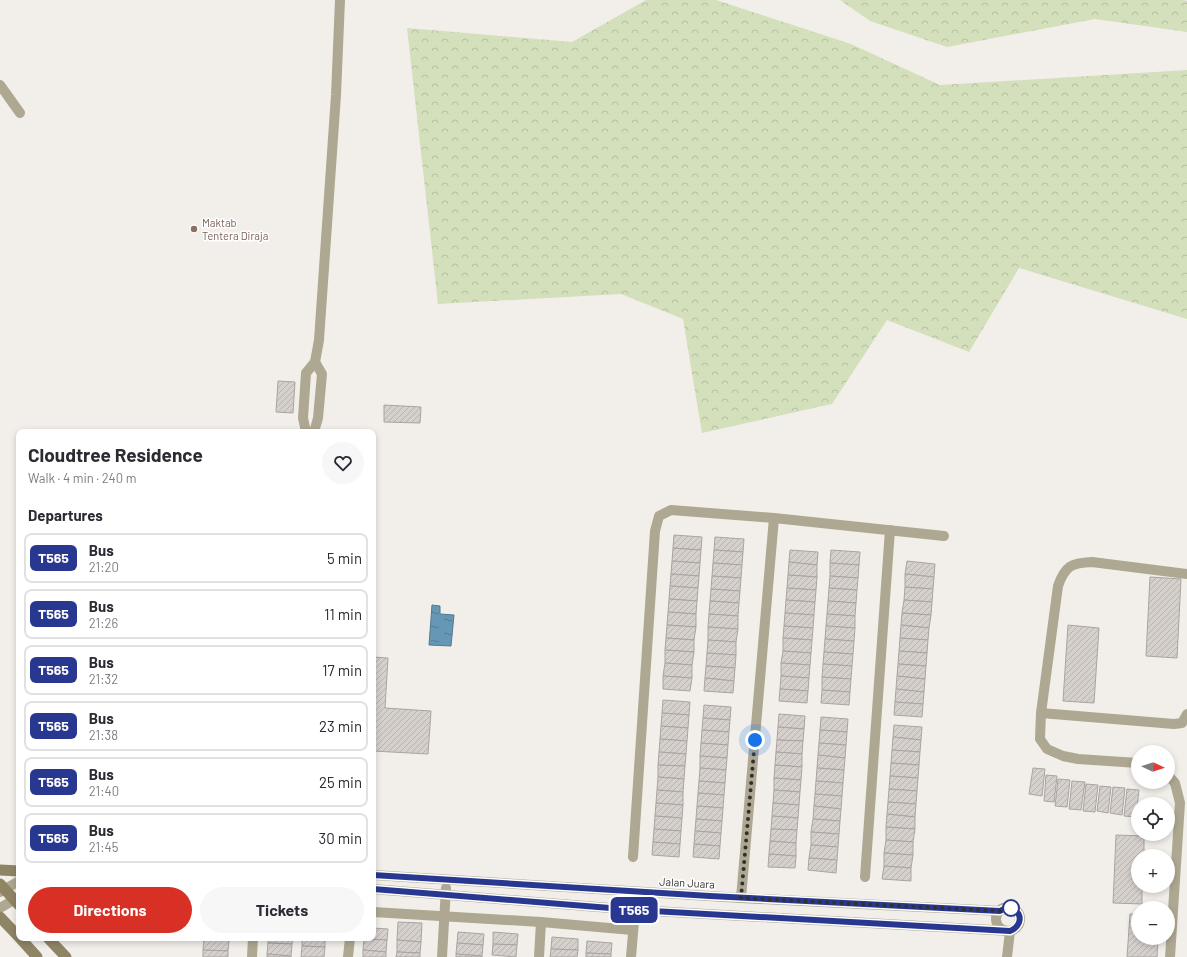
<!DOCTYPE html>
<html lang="en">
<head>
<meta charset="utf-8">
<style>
  body { margin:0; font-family:Barlow,sans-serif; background:#f7f7f7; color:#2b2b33; height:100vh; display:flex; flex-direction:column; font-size:15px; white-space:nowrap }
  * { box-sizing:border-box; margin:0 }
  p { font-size:13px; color:#7c7c81 }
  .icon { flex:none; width:22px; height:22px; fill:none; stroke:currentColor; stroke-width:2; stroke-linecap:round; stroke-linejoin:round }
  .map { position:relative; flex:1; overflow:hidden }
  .sheet { position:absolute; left:16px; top:429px; width:360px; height:512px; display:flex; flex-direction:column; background:#fff; border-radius:8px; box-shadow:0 2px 6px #0003 }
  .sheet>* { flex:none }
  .badge { padding:0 8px; border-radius:6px; font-size:14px; line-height:26px }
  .needle { width:26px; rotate:94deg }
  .controls { position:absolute; left:1131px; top:745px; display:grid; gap:8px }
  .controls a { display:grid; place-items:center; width:44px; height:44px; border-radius:50%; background:#fff; box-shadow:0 2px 6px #0003; font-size:20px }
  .you { position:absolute; width:20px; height:20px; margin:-10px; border:3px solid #fff; border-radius:50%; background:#1a73e8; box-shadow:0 0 0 6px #1a73e833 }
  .map>.badge { position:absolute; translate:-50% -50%; box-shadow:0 0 0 2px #fff }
  h2 { padding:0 12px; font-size:15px; line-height:36px }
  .round { display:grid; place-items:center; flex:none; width:42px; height:42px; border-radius:21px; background:#f7f7f7 }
  .overview { display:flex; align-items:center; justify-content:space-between; height:68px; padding:0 12px }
  h1 { font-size:19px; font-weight:700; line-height:30px }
  .primary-button { display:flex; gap:8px; margin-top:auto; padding:8px 12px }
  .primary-button a { flex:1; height:46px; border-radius:24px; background:#d93025; color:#fff; font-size:16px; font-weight:700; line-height:46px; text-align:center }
  .primary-button a+a { background:#f7f7f7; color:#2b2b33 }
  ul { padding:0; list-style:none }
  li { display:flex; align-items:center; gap:12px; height:50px; margin:0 8px 6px; padding:0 4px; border:2px solid #e1e1e2; border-radius:8px }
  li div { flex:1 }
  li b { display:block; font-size:15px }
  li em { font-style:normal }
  li .badge { min-width:44px; font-weight:700; text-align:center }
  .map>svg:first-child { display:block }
  .forest { fill:url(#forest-crowns) }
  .water { fill:url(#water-ripples); stroke:#56788c }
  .building { fill:url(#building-hatch); stroke:#a9a4a2 }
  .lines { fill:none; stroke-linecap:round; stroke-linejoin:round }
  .minor { stroke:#aea892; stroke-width:10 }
  .secondary { stroke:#8f8565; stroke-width:11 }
  .line-casing { stroke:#fff; stroke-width:9 }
  .line { stroke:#283890; stroke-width:6 }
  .walk { stroke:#31302e; stroke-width:4; stroke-dasharray:0 7.2 }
  .education-dot { fill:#8d6e63; stroke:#fff; stroke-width:1.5 }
  .stop-dot { fill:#fff; stroke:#283890; stroke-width:2 }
  .labels { text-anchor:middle; stroke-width:3; stroke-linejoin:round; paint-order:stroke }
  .education-label { font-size:11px; fill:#785e54; stroke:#fff; text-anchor:start }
  .street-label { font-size:11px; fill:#31302e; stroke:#fff }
</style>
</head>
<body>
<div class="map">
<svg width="1187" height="957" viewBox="0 0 1187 957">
  <defs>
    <pattern id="forest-crowns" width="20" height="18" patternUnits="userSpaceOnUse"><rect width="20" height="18" fill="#d3e0bb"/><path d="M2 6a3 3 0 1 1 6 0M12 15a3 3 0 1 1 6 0" fill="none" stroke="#b6c0a1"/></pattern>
    <pattern id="water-ripples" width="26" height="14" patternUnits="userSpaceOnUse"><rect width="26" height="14" fill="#6697b5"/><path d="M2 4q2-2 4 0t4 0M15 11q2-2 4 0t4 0" fill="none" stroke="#557c94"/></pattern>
    <pattern id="building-hatch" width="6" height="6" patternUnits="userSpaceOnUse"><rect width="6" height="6" fill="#d6d0cd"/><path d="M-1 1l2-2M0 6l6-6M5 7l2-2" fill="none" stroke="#b8b3b0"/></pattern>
  </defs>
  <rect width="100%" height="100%" fill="#f2efea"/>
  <g class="forest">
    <polygon points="646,0 716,0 851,44 940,85 1187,70 1187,319 1019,268 969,352 887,320 832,404 702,433 683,319 621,294 438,304 407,28 572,42"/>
    <polygon points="840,0 1183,0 1187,1 1187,32 1095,19 947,47 870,21"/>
  </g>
  <polygon class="water" points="432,605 440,606 440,614 454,615 451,646 429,645"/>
  <g class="building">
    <polygon points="278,381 295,382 293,413 276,412"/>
    <polygon points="384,405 421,407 420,423 384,422"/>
    <polygon points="674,535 702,537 701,550 673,548"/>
    <polygon points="715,537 744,539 743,552 714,550"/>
    <polygon points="673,548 701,550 700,563 672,561"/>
    <polygon points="714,550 743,552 742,565 713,563"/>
    <polygon points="790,550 818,552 817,565 789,562"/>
    <polygon points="831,550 860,552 859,565 830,563"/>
    <polygon points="672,561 700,563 699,576 671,574"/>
    <polygon points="907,561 935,564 934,577 905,574"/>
    <polygon points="789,562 817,565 817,577 788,575"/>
    <polygon points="713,563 742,565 741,578 712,576"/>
    <polygon points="830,563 859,565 858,578 830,576"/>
    <polygon points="671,574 699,576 698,588 670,586"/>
    <polygon points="905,574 934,577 933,589 905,587"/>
    <polygon points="788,575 817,577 816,590 787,588"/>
    <polygon points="712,576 741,578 740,591 711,589"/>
    <polygon points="830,576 858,578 857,590 829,588"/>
    <polygon points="1150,577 1181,579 1177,658 1146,656"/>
    <polygon points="670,586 698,588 697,601 669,599"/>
    <polygon points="905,587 933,589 932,602 904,600"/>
    <polygon points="787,588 816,590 815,602 786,600"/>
    <polygon points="829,588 857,590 856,603 828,601"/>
    <polygon points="711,589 740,591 739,603 710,601"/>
    <polygon points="669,599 697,601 696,614 668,612"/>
    <polygon points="786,600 815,602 814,615 785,613"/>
    <polygon points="904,600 932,602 931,615 902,613"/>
    <polygon points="710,601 739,603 738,616 709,614"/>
    <polygon points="828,601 856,603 855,616 827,614"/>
    <polygon points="668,612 696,614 696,627 667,625"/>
    <polygon points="785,613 814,615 813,628 784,626"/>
    <polygon points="902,613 931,615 929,628 901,625"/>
    <polygon points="709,614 738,616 738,629 708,627"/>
    <polygon points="827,614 855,616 855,628 826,626"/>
    <polygon points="667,625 696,627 694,640 666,638"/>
    <polygon points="901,625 929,628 928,640 900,638"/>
    <polygon points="1068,625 1099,628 1094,703 1063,701"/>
    <polygon points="784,626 813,628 812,640 783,638"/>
    <polygon points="826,626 855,628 854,641 825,639"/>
    <polygon points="708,627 738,629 736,642 708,640"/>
    <polygon points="666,638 694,640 694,652 665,650"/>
    <polygon points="783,638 812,640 811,653 783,651"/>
    <polygon points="900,638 928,640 927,653 899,651"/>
    <polygon points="825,639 854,641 853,654 824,652"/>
    <polygon points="708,640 736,642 736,655 707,653"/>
    <polygon points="665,650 694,652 692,665 665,663"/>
    <polygon points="783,651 811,653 810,665 781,663"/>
    <polygon points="899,651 927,653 926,666 898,664"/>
    <polygon points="824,652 853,654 852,666 823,664"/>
    <polygon points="707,653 736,655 735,668 706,666"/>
    <polygon points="373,657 388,658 385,708 431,711 428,754 373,751"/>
    <polygon points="665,663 692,665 692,678 663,676"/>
    <polygon points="781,663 810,665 809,678 781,676"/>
    <polygon points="823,664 852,666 851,679 822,677"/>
    <polygon points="898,664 926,666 925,679 897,676"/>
    <polygon points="706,666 735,668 734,681 705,678"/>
    <polygon points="663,676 692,678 690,691 663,689"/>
    <polygon points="781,676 809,678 808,691 780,689"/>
    <polygon points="897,676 925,679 924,692 896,689"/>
    <polygon points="822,677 851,679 850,692 822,690"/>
    <polygon points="705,678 734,681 733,693 704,691"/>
    <polygon points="780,689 808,691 807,703 779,701"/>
    <polygon points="896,689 924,692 923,704 895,702"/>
    <polygon points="822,690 850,692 849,705 821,703"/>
    <polygon points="663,700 690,702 689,715 662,713"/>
    <polygon points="895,702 923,704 922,717 894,715"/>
    <polygon points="704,705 731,707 730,720 703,718"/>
    <polygon points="662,713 689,715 688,728 661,726"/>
    <polygon points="779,714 805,716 804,729 778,727"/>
    <polygon points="821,717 848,719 847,732 820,730"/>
    <polygon points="703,718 730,720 729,732 702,730"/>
    <polygon points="894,725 922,727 921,740 893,737"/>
    <polygon points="661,726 688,728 687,741 660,739"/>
    <polygon points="778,727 804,729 803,741 777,740"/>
    <polygon points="702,730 729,732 728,745 701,743"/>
    <polygon points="820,730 847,732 846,745 819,743"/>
    <polygon points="893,737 921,740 920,752 892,750"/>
    <polygon points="660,739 687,741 686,754 659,752"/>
    <polygon points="777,740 803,741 802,754 776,752"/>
    <polygon points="701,743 728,745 727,758 700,756"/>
    <polygon points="819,743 846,745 845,758 818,755"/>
    <polygon points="892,750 920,752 919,765 891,763"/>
    <polygon points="659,752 686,754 685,766 658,765"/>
    <polygon points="776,752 802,754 802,767 775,765"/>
    <polygon points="818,755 845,758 844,770 817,768"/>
    <polygon points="700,756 727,758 726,770 700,768"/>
    <polygon points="891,763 919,765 918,778 890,776"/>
    <polygon points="658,765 685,766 684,779 658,777"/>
    <polygon points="775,765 802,767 801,780 774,778"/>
    <polygon points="700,768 726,770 725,783 699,781"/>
    <polygon points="817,768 844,770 843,783 816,781"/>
    <polygon points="1033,768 1045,769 1042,796 1029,794"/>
    <polygon points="1046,775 1057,776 1054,802 1044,801"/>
    <polygon points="890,776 918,778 917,791 889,789"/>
    <polygon points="658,777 684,779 683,792 657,790"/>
    <polygon points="774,778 801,780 800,792 774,790"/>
    <polygon points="1058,779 1070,780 1067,807 1055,806"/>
    <polygon points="699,781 725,783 724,795 698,793"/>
    <polygon points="816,781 843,783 842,796 815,794"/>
    <polygon points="1072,781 1085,782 1081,810 1069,809"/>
    <polygon points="1086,784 1098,785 1095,812 1083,811"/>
    <polygon points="1100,786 1111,787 1108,813 1097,811"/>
    <polygon points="1113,787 1125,788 1122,815 1110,813"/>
    <polygon points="889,789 917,791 916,804 888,802"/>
    <polygon points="1127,789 1139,790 1136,817 1124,816"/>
    <polygon points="657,790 683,792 683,805 656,803"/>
    <polygon points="774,790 800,792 799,805 773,803"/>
    <polygon points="698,793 724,795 723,808 697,806"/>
    <polygon points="815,794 842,796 841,809 814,806"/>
    <polygon points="888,802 916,804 915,817 887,814"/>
    <polygon points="656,803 683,805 682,818 655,816"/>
    <polygon points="773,803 799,805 798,818 772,816"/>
    <polygon points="697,806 723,808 722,821 696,819"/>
    <polygon points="814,806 841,809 840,821 813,819"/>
    <polygon points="887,814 915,817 915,829 886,827"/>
    <polygon points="655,816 682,818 681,831 654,829"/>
    <polygon points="772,816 798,818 797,830 771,829"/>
    <polygon points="696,819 722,821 721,833 695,831"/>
    <polygon points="813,819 840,821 839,834 811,832"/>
    <polygon points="886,827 915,829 913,842 886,840"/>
    <polygon points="654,829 681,831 680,844 653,842"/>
    <polygon points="771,829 797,830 796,843 770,841"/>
    <polygon points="695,831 721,833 720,846 694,844"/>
    <polygon points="811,832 839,834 838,847 811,845"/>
    <polygon points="1116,835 1144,836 1144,856 1138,856 1138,886 1142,886 1142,904 1113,903"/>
    <polygon points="886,840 913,842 913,855 884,853"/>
    <polygon points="770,841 796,843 796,856 769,854"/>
    <polygon points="653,842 680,844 679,857 652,855"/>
    <polygon points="694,844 720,846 719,859 693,857"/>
    <polygon points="811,845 838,847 837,860 809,858"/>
    <polygon points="884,853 913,855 911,868 884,866"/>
    <polygon points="769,854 796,856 795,868 768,867"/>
    <polygon points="809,858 837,860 836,873 808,870"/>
    <polygon points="884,866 911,868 911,881 882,879"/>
    <polygon points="1130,914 1138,914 1138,938 1158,938 1157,957 1127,957"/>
    <polygon points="398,922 422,923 421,942 397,940"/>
    <polygon points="373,928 388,929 387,940 364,939 373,938"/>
    <polygon points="458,932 484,934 483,945 457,943"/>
    <polygon points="493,932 518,934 517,945 493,944"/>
    <polygon points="552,937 578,939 578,950 551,949"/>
    <polygon points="268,938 293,938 292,944 268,943"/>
    <polygon points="302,938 325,938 325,947 302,946"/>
    <polygon points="204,939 229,940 228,951 203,950"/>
    <polygon points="364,939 387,940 386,952 363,950"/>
    <polygon points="397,940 421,942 420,953 397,952"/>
    <polygon points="587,941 612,943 611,954 586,953"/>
    <polygon points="268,943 292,944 291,956 267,954"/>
    <polygon points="457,943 483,945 482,956 456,954"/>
    <polygon points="493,944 517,945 516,957 492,955"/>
    <polygon points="302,946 325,947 324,957 301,957"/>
    <polygon points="551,949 578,950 577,957 550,957"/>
    <polygon points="203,950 228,951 228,957 203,957"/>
    <polygon points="363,950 386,952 386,957 363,957"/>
    <polygon points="397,952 420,953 420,957 396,957"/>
    <polygon points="586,953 611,954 611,957 586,957"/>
    <polygon points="267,954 291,956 291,957 267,957"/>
    <polygon points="456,954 482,956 482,957 456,957"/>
  </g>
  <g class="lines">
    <g class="minor">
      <polyline points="0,85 20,113"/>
      <polyline points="306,432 303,418 306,373 315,362 319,340 336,95 340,0"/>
      <polyline points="314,432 318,418 322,374 315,362"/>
      <polyline points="1041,713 1174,724 1182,723 1187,714"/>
      <path d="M1138,763L1078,759L1063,756L1047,749L1040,739L1041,713L1058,586C1065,566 1071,563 1092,562L1187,574"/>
      <polyline points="1168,775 1175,783 1180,803 1170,957"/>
      <polyline points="633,857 655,531 659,516 671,510 774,518 944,536"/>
      <polyline points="373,875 741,898 1000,911"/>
      <polyline points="865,877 890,530"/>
      <polyline points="373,889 635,910 1010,931"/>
      <polyline points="0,892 19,881"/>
      <polyline points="741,898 774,518"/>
      <circle cx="1008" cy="919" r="12"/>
      <polyline points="0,908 19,897"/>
      <polyline points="373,912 541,922 632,930"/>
      <polyline points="252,957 253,938"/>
      <polyline points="348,957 350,938"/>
      <polyline points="442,957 446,888"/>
      <polyline points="539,957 541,922"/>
      <polyline points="631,957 635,910"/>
      <polyline points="1007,957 1010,931"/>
    </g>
    <g class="secondary">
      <polyline points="0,870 19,871"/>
      <polyline points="0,884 19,905"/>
      <polyline points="0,917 19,937"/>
      <polyline points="20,938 37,957"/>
      <polyline points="48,938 66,957"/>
    </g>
  </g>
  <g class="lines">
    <g class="line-casing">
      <path id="line" d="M373,875L710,896L1000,911C1017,900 1029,923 1010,931L635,910L373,889"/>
    </g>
    <use href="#line" class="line"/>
    <polyline class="walk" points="755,740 741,898 1000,911 1005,908 1011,908"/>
  </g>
  <circle class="education-dot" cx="194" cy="229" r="4"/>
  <circle class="stop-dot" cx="1011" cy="908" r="8"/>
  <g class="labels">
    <g class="education-label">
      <text x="202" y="227">Maktab<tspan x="202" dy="13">Tentera Diraja</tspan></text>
    </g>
    <g class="street-label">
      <text transform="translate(687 883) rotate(3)" y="4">Jalan Juara</text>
    </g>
  </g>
</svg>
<div class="controls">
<a><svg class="needle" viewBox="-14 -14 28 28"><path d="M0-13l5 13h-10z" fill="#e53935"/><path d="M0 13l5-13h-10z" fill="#7c7c81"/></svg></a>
<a><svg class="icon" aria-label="locate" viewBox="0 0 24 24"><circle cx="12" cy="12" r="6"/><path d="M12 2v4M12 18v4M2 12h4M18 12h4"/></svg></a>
<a>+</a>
<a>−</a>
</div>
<div class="you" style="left:755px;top:740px"></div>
<b class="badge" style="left:634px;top:910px;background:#283890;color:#fff">T565</b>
<section class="sheet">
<div class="overview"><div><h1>Cloudtree Residence</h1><p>Walk · 4 min · 240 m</p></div><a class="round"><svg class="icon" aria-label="heart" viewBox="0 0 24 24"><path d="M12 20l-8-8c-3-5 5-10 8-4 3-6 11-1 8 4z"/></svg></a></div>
<h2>Departures</h2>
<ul>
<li><span class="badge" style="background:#283890;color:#fff">T565</span><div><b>Bus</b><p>21:20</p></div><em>5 min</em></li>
<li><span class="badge" style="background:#283890;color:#fff">T565</span><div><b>Bus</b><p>21:26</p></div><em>11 min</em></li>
<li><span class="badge" style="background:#283890;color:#fff">T565</span><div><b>Bus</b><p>21:32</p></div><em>17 min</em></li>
<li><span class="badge" style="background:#283890;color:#fff">T565</span><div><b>Bus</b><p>21:38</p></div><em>23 min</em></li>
<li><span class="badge" style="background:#283890;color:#fff">T565</span><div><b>Bus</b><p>21:40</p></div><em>25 min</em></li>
<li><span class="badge" style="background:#283890;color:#fff">T565</span><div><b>Bus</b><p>21:45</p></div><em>30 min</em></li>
</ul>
<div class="primary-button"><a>Directions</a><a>Tickets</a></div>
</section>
</div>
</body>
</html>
